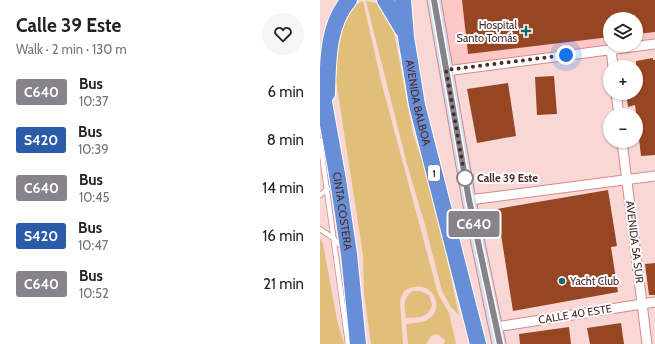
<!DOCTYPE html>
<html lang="en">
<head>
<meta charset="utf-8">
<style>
  body { margin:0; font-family:Cabin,sans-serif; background:#f6f6f6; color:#222; height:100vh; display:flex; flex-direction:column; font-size:15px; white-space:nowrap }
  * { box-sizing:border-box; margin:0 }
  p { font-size:13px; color:#767676 }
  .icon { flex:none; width:22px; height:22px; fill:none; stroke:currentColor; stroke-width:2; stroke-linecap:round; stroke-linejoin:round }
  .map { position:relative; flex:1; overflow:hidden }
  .sheet { display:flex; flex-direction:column; background:#fff; width:320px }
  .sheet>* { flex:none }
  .badge { padding:0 8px; border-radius:3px; font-size:14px; line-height:26px }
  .controls { position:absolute; left:283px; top:12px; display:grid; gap:8px }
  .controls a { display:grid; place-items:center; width:40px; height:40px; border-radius:50%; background:#fff; box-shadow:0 1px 3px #0004; font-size:20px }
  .you { position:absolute; width:20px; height:20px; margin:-10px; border:3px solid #fff; border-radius:50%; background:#1a73e8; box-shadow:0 0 0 6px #1a73e833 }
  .map>.badge { position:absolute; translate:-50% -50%; box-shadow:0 0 0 2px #fff }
  .round { display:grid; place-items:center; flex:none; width:42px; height:42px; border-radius:21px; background:#f6f6f6 }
  .summary { display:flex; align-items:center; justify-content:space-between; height:68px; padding:0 16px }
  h1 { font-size:19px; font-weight:700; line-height:30px }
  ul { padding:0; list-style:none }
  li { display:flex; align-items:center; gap:12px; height:48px; padding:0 16px }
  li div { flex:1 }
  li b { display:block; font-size:15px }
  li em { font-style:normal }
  li .badge { min-width:44px; font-weight:700; text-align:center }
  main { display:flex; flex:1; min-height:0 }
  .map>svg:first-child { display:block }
  .built { fill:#fcc7c4; fill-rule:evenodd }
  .green { fill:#e2be7b }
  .building { fill:#974623 }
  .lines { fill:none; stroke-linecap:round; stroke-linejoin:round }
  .lane-casing { stroke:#d58a87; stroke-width:6 }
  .street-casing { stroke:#d58a87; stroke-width:11 }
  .secondary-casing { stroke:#d58a87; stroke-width:15 }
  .highway-casing { stroke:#fff; stroke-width:18 }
  .lane { stroke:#fff; stroke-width:4.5 }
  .street { stroke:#fff; stroke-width:9 }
  .secondary { stroke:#d1ddf3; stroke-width:13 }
  .highway { stroke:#678fd8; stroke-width:16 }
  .line-casing { stroke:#fff; stroke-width:9 }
  .line { stroke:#87838a; stroke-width:6 }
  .walk { stroke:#4b2c2b; stroke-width:4; stroke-dasharray:0 7.2 }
  .poi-dot { fill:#1a676d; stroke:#fff; stroke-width:1.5 }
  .stop-dot { fill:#fff; stroke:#87838a; stroke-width:2 }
  .labels { text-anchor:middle; stroke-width:4; stroke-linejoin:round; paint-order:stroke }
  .shield { fill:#fff; stroke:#816b6b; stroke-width:1 }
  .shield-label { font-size:10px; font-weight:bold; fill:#4b2c2b }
  .poi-label { font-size:11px; fill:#4b2c2b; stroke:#fff; text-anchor:end }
  .street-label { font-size:11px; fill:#4b2c2b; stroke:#fff }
  .stop-label { font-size:11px; font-weight:bold; fill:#4b2c2b; stroke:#fff; text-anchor:start }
</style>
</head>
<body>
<main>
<section class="sheet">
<div class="summary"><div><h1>Calle 39 Este</h1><p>Walk · 2 min · 130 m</p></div><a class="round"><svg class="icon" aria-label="heart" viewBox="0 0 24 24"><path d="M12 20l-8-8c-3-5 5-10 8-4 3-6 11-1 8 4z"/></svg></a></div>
<ul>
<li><span class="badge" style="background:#87838a;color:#fff">C640</span><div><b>Bus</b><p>10:37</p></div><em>6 min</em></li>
<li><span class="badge" style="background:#2a5caa;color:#fff">S420</span><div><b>Bus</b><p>10:39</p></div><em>8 min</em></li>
<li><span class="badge" style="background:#87838a;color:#fff">C640</span><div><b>Bus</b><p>10:45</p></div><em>14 min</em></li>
<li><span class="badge" style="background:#2a5caa;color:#fff">S420</span><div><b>Bus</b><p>10:47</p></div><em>16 min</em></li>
<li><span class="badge" style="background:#87838a;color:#fff">C640</span><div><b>Bus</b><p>10:52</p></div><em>21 min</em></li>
</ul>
</section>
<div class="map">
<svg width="335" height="344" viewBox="0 0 335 344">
  <rect width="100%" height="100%" fill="#f8d7d5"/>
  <path class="built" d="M118,0H335V42L126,71ZM290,19H316V45H290Z"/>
  <g class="green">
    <path d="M43,1L61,81L118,294L129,313L136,344H124L125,340L117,334L111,336L106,344H88L86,324C93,323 101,323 107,320C127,310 113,274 84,291L80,301L83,344H51L44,293L43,255L15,74C15,53 20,10 43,1Z"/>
    <polygon points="46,1 58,3 73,27 93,134 106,171 115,204 139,315 131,307 122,291 105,225 87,164"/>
    <polygon points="0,238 3,244 17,320 24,344 0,344"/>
    <path d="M92,291H100L109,295L112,305C108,319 98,317 86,318C84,306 83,299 92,291Z"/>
  </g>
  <g class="building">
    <polygon points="142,0 335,0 335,32 316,34 316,19 290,19 290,37 148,54"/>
    <polygon points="333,58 333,60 335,60 335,155 321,156 315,105 308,107 306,93 316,93 316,61"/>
    <polygon points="234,76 237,114 217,115 215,77"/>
    <polygon points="188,83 196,136 157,143 147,89"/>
    <polygon points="288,190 297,246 291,247 298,292 193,311 177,209"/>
    <polygon points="335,263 335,295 329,295 325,264"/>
    <polygon points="301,323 304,344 270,344 267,328"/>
    <polygon points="249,327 251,344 200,344 199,334"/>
  </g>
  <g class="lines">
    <g class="lane-casing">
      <g id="lane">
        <polyline points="0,140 28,344"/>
        <polyline points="0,195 8,189"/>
        <polyline points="0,229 13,238 23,248"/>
      </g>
    </g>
    <g class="street-casing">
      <g id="street">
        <polyline points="291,49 293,67"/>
        <polyline points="126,71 335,44"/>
        <polyline points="296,93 299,115"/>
        <polyline points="302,141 327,344"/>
        <polyline points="149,200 335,176"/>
        <polyline points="176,327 335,302"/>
      </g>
    </g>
    <g class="secondary-casing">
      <polyline id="secondary" points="114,0 149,200 179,344"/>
    </g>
    <g class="highway-casing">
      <g id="highway">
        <polyline points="65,0 83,30"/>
        <path id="s1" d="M83,0L86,37L97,105L158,344"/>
        <path id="s2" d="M0,80L18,180L29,254L38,344"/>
        <path d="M7,94C8,63 7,25 29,0"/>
      </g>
    </g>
    <use href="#lane" class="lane"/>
    <use href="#street" class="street"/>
    <use href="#secondary" class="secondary"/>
    <use href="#highway" class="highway"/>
  </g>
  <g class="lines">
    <g class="line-casing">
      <polyline id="line" points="114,0 149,200 180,344"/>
    </g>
    <use href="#line" class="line"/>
    <polyline class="walk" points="145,178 126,70 246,55"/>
  </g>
  <g class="poi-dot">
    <path d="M204 25h4v4h4v4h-4v4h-4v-4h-4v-4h4z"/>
    <circle cx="242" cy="281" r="4"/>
  </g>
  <circle class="stop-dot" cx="145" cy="178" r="8"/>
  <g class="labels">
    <rect class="shield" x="108" y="165" width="12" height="16" rx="3"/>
    <g class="shield-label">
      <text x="114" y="177">1</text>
    </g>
    <g class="poi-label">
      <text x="197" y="29">Hospital<tspan x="197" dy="13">Santo Tomás</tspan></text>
      <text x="250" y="285" text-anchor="start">Yacht Club</text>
    </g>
    <g class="street-label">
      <text dy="4" stroke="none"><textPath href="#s1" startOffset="104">AVENIDA BALBOA</textPath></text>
      <text dy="4" stroke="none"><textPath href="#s2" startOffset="133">CINTA COSTERA</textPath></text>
      <text transform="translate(315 242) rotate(83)" y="4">AVENIDA 5A SUR</text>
      <text transform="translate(255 314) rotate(-9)" y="4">CALLE 40 ESTE</text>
    </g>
    <g class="stop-label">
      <text x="157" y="182">Calle 39 Este</text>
    </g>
  </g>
</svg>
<div class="controls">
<a><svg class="icon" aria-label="layers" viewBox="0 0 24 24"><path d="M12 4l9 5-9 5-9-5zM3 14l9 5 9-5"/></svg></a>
<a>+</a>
<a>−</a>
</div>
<div class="you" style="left:246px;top:55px"></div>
<b class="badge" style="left:154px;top:224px;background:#87838a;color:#fff">C640</b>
</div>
</main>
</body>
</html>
